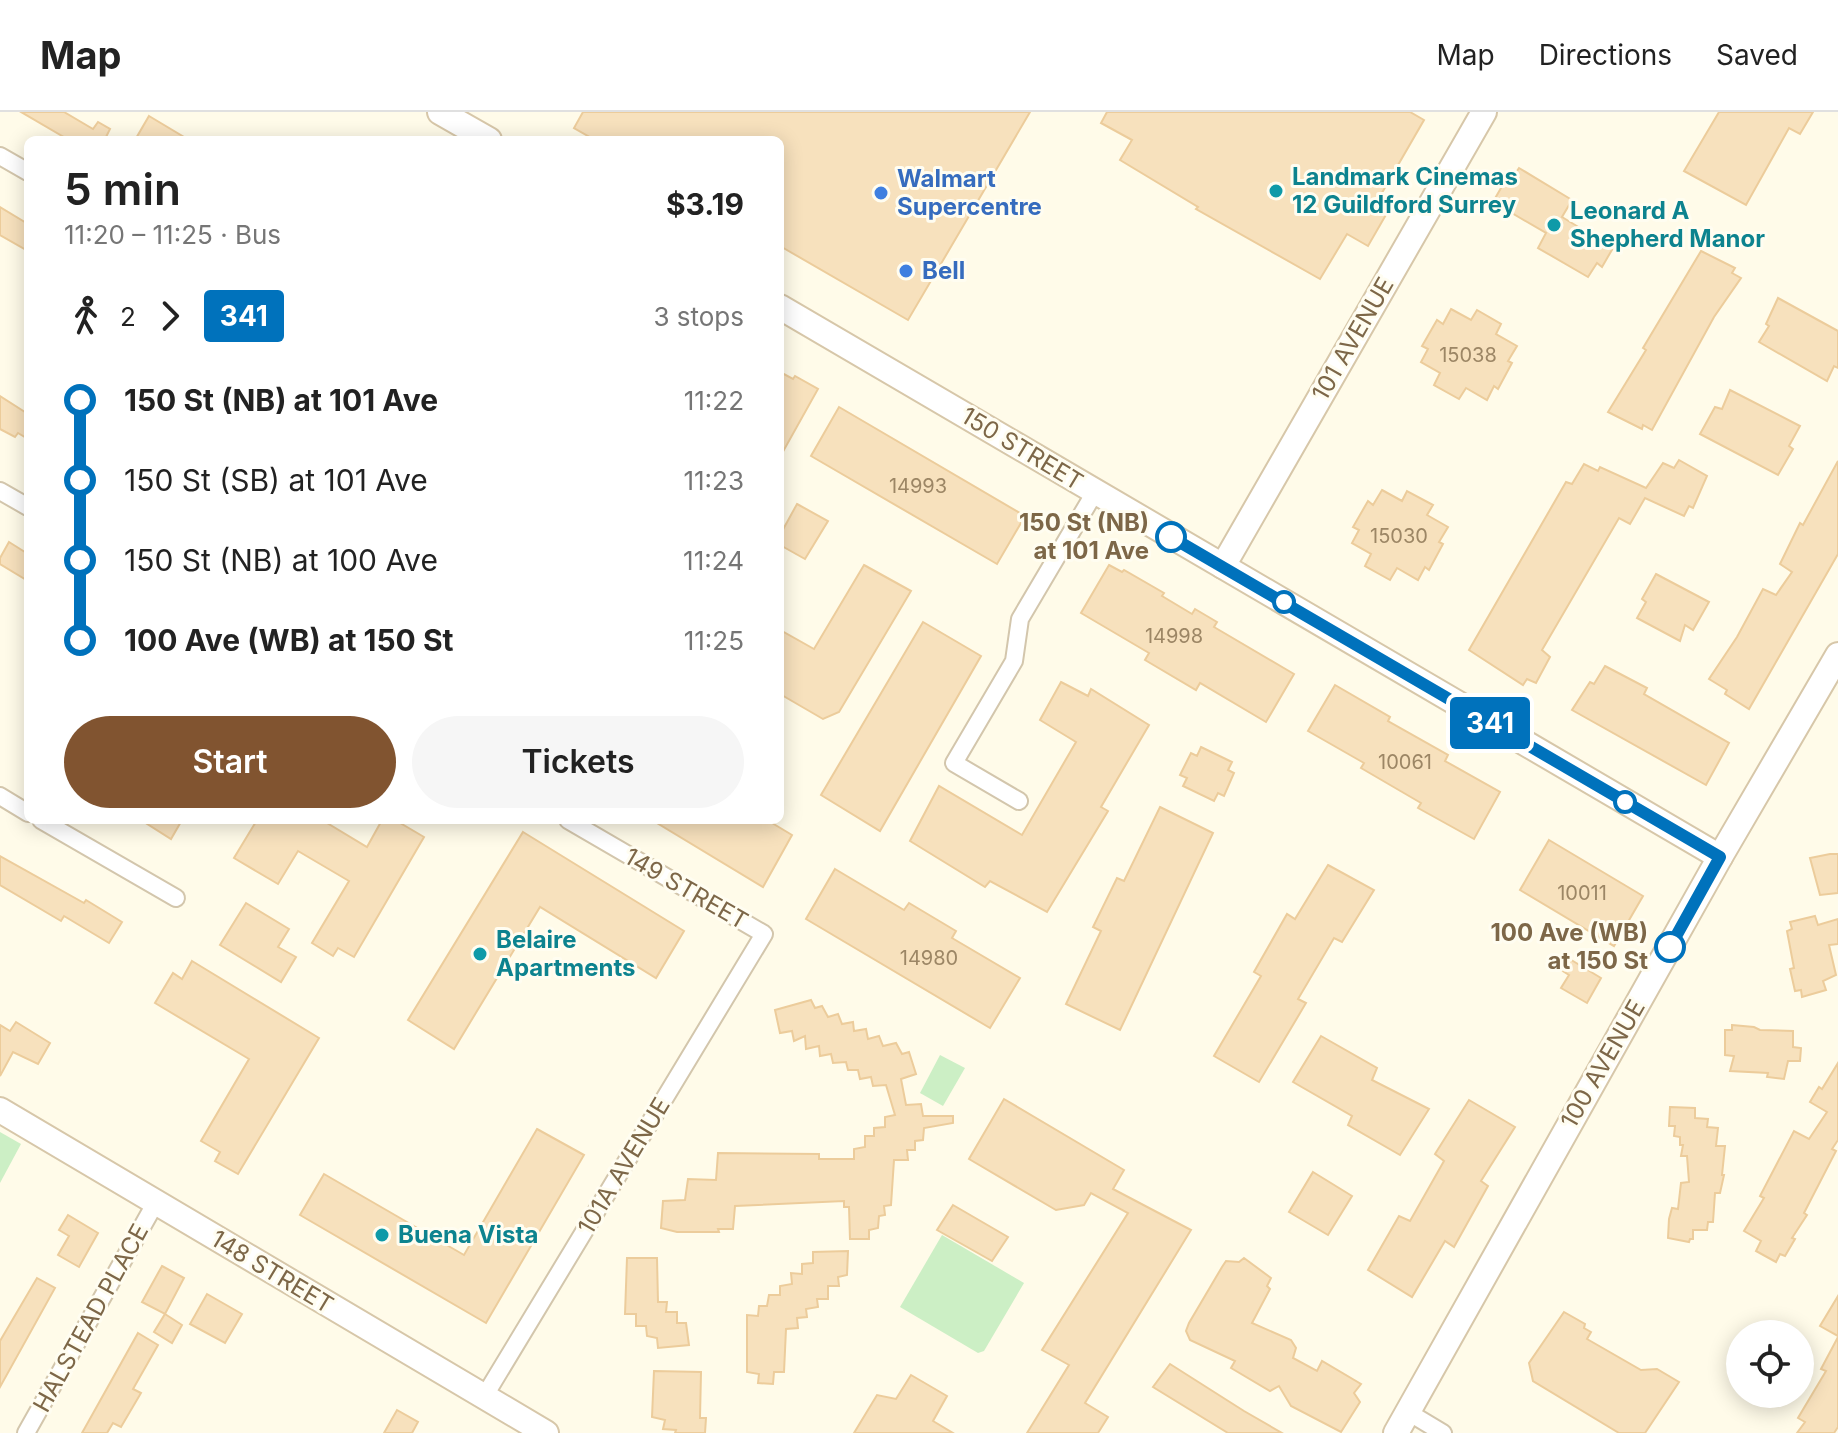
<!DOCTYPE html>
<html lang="en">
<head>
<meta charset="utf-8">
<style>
  body { margin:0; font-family:Inter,sans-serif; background:#f6f6f6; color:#222; height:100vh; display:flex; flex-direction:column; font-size:30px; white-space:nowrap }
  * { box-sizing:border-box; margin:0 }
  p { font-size:26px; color:#767676 }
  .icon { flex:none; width:44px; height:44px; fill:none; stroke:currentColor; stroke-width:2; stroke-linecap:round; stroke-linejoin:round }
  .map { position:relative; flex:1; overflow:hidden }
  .panel { position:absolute; left:24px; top:24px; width:760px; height:688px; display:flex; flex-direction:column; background:#fff; border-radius:12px; box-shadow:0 4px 20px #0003 }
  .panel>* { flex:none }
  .badge { padding:0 16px; border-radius:6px; font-size:28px; line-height:52px }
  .fabs { position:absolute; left:1726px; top:1208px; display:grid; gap:16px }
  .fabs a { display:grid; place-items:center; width:88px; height:88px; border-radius:50%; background:#fff; box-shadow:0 4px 20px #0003; font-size:40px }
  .map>.badge { position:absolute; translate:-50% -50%; box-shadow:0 0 0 4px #fff }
  .legs { display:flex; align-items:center; gap:12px; height:88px; padding:0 40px; font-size:26px }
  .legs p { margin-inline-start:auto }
  .overview { display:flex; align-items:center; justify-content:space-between; height:136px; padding:0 40px }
  h1 { font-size:44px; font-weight:600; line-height:60px }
  .primary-button { display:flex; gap:16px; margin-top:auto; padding:16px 40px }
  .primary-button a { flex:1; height:92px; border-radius:48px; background:#815430; color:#fff; font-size:32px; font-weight:600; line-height:92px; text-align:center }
  .primary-button a+a { background:#f6f6f6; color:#222 }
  ul { padding:0 40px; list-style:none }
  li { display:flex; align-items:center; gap:28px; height:80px; font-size:30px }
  li i { display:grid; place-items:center; width:12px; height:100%; margin:0 10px; background:currentColor }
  li i::after { content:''; width:20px; height:20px; margin:-10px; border:6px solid; border-radius:50%; background:#fff }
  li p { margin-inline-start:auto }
  li:first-child i { background:linear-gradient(#0000 50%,currentColor 0) }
  li:last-child i { background:linear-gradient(currentColor 50%,#0000 0) }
  header { display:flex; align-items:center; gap:48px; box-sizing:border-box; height:112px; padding:0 40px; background:#fff; border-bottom:2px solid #e0e0e0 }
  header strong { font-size:38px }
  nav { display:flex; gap:44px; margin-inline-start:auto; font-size:28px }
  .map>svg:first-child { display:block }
  .green { fill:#ccefc5 }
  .building { fill:#f7e1bd; stroke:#eccc9b; stroke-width:2 }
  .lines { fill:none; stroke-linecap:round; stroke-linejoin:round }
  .street-casing { stroke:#d3c6ac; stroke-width:20 }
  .secondary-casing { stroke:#d7c7a9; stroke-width:28 }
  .street { stroke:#fff; stroke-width:16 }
  .secondary { stroke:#fff; stroke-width:24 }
  .line-1-casing { stroke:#fff; stroke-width:18 }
  .line-1 { stroke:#0072bc; stroke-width:12 }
  .culture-dot { fill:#0f9aa8; stroke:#fffdf1; stroke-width:3 }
  .shop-dot { fill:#3f7fe0; stroke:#fffdf1; stroke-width:3 }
  .stop-1-dot { fill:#fff; stroke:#0072bc; stroke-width:4 }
  .labels { text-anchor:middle; stroke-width:6; stroke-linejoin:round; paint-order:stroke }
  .number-label { font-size:20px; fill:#9c8665 }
  .culture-label { font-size:24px; font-weight:bold; fill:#0d838f; stroke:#fffdf1; text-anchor:start }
  .shop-label { font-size:24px; font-weight:bold; fill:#366cbe; stroke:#fffdf1; text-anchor:start }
  .street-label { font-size:24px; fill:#7d6748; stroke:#fffdf1 }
  .stop-label { font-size:24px; font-weight:bold; fill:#7d6748; stroke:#fffdf1; text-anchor:end }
</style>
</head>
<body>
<header>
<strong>Map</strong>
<nav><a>Map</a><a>Directions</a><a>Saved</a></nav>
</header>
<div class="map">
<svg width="1838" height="1321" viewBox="0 0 1838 1321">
  <rect width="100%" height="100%" fill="#fffbe9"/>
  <g class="green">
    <polygon points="940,943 965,956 943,994 920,981"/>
    <polygon points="0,1020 21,1032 0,1071"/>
    <polygon points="942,1123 1024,1171 984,1239 978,1241 900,1195"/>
  </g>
  <g class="building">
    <polygon points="21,0 64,0 93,17 98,10 110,17 106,25 112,28 69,28"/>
    <polygon points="583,0 1030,0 908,208 780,134 780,28 595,28 574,16"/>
    <polygon points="1107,0 1410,0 1424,8 1379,86 1391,94 1368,134 1347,122 1320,167 1196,97 1198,95 1120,48 1132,28 1101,11"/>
    <polygon points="1719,0 1813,0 1800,22 1789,16 1746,93 1684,59"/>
    <polygon points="149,4 189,28 135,28"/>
    <polygon points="1519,56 1572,88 1562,105 1613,136 1602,155 1597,151 1588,165 1538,136 1546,121 1493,90 1505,69 1509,71"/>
    <polygon points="0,95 28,112 28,139 0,123"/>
    <polygon points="1701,139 1735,156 1732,161 1741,166 1714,205 1652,318 1643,313 1642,317 1608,300 1646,238 1643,236"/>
    <polygon points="1778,186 1838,219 1838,256 1834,254 1827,269 1759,230 1769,214 1766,212"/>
    <polygon points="1451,197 1471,208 1477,198 1501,212 1496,222 1517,234 1508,249 1512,251 1498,277 1494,274 1487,288 1466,276 1459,287 1434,273 1440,261 1421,250 1428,237 1422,234 1437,208 1443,212"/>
    <polygon points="780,260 793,267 795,264 818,277 780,345"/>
    <polygon points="1730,278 1800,314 1789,334 1793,337 1778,363 1700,322 1715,295 1722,297"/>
    <polygon points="0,284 28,302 28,327 18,321 15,325 0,317"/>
    <polygon points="839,295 1025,404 997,452 811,344"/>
    <polygon points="1679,348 1707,364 1693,396 1689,394 1684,404 1645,386 1630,412 1619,406 1542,538 1550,545 1536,571 1527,567 1523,573 1469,538 1566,370 1572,372 1584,352 1598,359 1600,355 1646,376 1663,351 1674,356"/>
    <polygon points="1838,349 1838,442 1749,597 1725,582 1727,578 1709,567 1737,525 1763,477 1776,483 1792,460 1780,452 1800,411 1803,413"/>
    <polygon points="1382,378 1402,389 1407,379 1433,393 1427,403 1448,415 1439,430 1443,432 1429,458 1425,455 1418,468 1397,456 1390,468 1365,454 1371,442 1352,431 1359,418 1353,415 1368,389 1373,393"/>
    <polygon points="797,392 828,409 805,447 780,433 780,423"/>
    <polygon points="9,430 28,442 28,469 0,452 0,446"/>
    <polygon points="864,453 911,479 839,600 823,607 780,582 780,518 814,537"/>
    <polygon points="1109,453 1122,460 1124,458 1164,481 1162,484 1192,502 1195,497 1217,510 1214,515 1294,562 1266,610 1200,571 1196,578 1145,548 1149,541 1081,501"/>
    <polygon points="1656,462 1709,490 1693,518 1685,513 1680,529 1637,506 1646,490 1642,487"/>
    <polygon points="923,510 981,544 880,719 821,683"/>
    <polygon points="1605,554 1647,576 1644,582 1729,631 1706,673 1572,598 1590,570 1594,572"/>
    <polygon points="1061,570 1088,584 1091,577 1149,613 1101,695 1108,699 1047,800 990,769 985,775 910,729 939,674 1022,723 1076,630 1040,608"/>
    <polygon points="1335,573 1390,605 1388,609 1448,643 1445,649 1500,680 1474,727 1418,696 1421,691 1361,656 1364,651 1308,619"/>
    <polygon points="1201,635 1232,650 1228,658 1234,661 1224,684 1218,681 1214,689 1183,674 1187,666 1180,663 1191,641 1197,644"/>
    <polygon points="1160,695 1213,721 1120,918 1066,892 1101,819 1093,815 1117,766 1124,769"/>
    <polygon points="141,708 182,708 171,727"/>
    <polygon points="257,708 322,708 367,735 382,708 395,708 424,725 354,845 338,836 333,844 312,831 349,769 298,739 278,772 234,746"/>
    <polygon points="652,708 767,708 792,723 763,775"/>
    <polygon points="523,720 684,819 656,866 540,795 454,937 408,908"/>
    <polygon points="1549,728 1643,784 1614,834 1520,778"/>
    <polygon points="1830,742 1838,742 1838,781 1820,783 1810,746"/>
    <polygon points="0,744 84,791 86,788 122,810 109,831 64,804 61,809 0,773"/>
    <polygon points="1328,753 1374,778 1342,830 1334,826 1298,887 1306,891 1259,970 1214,944 1261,864 1254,860 1287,802 1295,807"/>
    <polygon points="835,757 904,798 909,791 956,819 952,826 1020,866 990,916 806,807"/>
    <polygon points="246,791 289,817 278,835 296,845 281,870 220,833"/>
    <polygon points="1815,804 1818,813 1838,807 1838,832 1829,833 1836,863 1823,869 1826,878 1802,885 1801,878 1795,879 1790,857 1794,856 1787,819 1792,817 1790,810"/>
    <polygon points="1568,846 1601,866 1587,891 1561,876 1569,863 1561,858"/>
    <polygon points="192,849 319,926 238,1062 215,1049 220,1040 201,1029 249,947 155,891 173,861 182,867"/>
    <polygon points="811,888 815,896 822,894 828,905 838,902 842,912 853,910 854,919 866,917 868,927 879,924 883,934 896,931 902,942 909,940 916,962 901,967 906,993 921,992 923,1004 953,1004 953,1011 924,1016 923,1028 915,1029 915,1038 907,1038 908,1048 894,1048 891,1093 884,1094 885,1103 879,1104 878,1116 869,1118 869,1127 850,1127 849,1095 844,1095 844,1089 735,1094 733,1117 718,1117 719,1120 677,1120 661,1116 663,1089 685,1088 688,1067 716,1068 718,1041 819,1042 819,1047 854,1047 854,1037 865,1035 865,1024 874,1024 874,1016 885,1015 885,1005 895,1003 886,973 873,974 871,965 860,967 858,958 848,958 846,950 833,951 831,942 820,944 819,934 806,937 805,924 794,929 792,919 780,921 775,898"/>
    <polygon points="16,910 50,931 38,952 13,940 0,964 0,913 10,919"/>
    <polygon points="1732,913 1754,915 1760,918 1793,919 1793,935 1801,936 1800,949 1788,949 1784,967 1767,965 1768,961 1730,959 1734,944 1725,943 1725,918 1732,918"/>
    <polygon points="1321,924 1377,956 1372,968 1429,997 1400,1043 1348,1013 1352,1004 1293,970"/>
    <polygon points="1838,951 1838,1028 1832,1037 1836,1039 1804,1101 1807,1103 1792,1126 1795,1127 1785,1144 1780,1142 1776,1150 1756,1139 1761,1129 1744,1119 1764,1086 1760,1084 1794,1019 1809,1027 1827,1000 1810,990 1819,975 1822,977"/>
    <polygon points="1004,987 1124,1058 1113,1077 1191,1118 1085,1291 1108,1305 1098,1321 1027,1321 1069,1253 1042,1238 1128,1101 1091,1081 1084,1093 1056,1098 969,1047"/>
    <polygon points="1469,988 1515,1015 1481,1069 1488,1074 1454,1135 1445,1129 1412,1185 1368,1158 1399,1104 1410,1109 1444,1049 1435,1042"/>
    <polygon points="1670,995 1695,996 1695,1006 1708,1007 1707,1015 1718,1016 1716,1034 1725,1034 1722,1063 1724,1063 1720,1081 1715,1081 1713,1110 1708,1110 1707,1118 1693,1118 1693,1127 1690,1127 1689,1130 1668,1126 1669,1107 1672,1096 1678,1097 1681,1071 1689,1070 1687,1044 1681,1044 1683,1033 1680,1033 1680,1025 1674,1024 1675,1014 1669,1014"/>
    <polygon points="537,1017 584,1043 486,1211 300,1103 324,1062 464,1143"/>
    <polygon points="1313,1060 1352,1084 1328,1123 1289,1100"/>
    <polygon points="953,1093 1008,1125 992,1149 937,1118"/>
    <polygon points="68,1103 98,1121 79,1155 58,1143 69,1124 59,1118"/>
    <polygon points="848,1139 847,1163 838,1165 839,1174 828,1174 828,1187 817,1187 818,1195 806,1197 807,1205 797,1206 798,1216 786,1217 784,1260 774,1260 773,1272 758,1271 759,1262 747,1260 747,1203 758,1204 759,1194 767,1194 769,1183 780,1183 780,1174 792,1172 791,1161 802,1162 802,1152 813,1151 813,1140"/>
    <polygon points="627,1146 657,1146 658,1190 667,1190 666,1200 677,1200 677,1211 686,1211 689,1233 658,1236 657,1226 647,1224 646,1214 636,1214 636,1202 625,1202"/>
    <polygon points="1244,1146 1271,1166 1267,1174 1270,1177 1252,1211 1291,1228 1296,1236 1293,1246 1317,1259 1322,1249 1361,1272 1354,1281 1360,1290 1341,1320 1291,1294 1279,1274 1270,1279 1231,1256 1235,1249 1190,1228 1186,1219 1189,1211 1222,1155 1226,1149 1239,1150"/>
    <polygon points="162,1154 184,1166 165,1202 142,1190"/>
    <polygon points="37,1166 55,1176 0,1275 0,1229"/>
    <polygon points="207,1182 242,1202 225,1231 190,1212"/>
    <polygon points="1838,1184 1838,1224 1820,1214"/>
    <polygon points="1564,1200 1585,1212 1584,1216 1591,1220 1587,1227 1641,1258 1657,1257 1679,1270 1645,1321 1619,1321 1533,1269 1529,1251"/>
    <polygon points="165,1202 182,1213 172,1231 154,1220"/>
    <polygon points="138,1221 158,1233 133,1277 141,1281 121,1315 113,1311 107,1321 82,1321"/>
    <polygon points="1838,1225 1838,1315 1834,1321 1797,1321 1805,1310 1798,1306 1826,1259 1821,1257"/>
    <polygon points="1170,1252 1244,1299 1282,1321 1228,1321 1153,1275"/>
    <polygon points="654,1259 701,1260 700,1306 706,1306 705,1321 675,1321 676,1318 663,1317 665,1308 652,1305"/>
    <polygon points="911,1263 947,1284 933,1309 953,1321 854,1321 877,1283 896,1287"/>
    <polygon points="397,1298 418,1310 412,1321 384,1321"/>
  </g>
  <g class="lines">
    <g class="street-casing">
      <g id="street">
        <polyline points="0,44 28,60"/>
        <polyline points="0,379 28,395"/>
        <polyline points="0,684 28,701"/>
        <polyline points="1019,689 954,651 1014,549 1020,507 1095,380"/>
        <polyline points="41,708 176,786"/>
        <polyline points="484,1285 764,822 568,708"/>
        <polyline points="1408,1300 1443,1321"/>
        <polyline points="26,1321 156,1090"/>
      </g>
    </g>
    <g class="secondary-casing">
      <g id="secondary">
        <polyline points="440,0 489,28"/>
        <polyline points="780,195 1720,745"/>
        <polyline points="1223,454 1484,0"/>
        <polyline points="0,998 546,1321"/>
        <polyline points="1396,1321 1720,745 1838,543"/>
      </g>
    </g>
    <use href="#street" class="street"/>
    <use href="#secondary" class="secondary"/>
  </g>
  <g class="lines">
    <g class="line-1-casing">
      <polyline id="line-1" points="1171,425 1720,745 1670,835"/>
    </g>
    <use href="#line-1" class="line-1"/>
  </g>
  <g class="culture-dot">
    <circle cx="1276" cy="79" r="8"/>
    <circle cx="1554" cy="113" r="8"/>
    <circle cx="480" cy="842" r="8"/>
    <circle cx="382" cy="1123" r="8"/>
  </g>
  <g class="shop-dot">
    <circle cx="881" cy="81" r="8"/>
    <circle cx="906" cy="159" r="8"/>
  </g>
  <g class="stop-1-dot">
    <circle cx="1171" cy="425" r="14"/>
    <circle cx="1284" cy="490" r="10"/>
    <circle cx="1625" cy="690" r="10"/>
    <circle cx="1670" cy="835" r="14"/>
  </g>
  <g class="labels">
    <g class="number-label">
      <text x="1468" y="250">15038</text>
      <text x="918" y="381">14993</text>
      <text x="1399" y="431">15030</text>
      <text x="1174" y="531">14998</text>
      <text x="1405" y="657">10061</text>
      <text x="1582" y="788">10011</text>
      <text x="929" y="853">14980</text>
    </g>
    <g class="culture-label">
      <text x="1292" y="73">Landmark Cinemas<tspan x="1292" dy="28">12 Guildford Surrey</tspan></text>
      <text x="1570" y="107">Leonard A<tspan x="1570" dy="28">Shepherd Manor</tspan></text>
      <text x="496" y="836">Belaire<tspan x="496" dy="28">Apartments</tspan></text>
      <text x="398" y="1131">Buena Vista</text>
    </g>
    <g class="shop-label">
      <text x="897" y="75">Walmart<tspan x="897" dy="28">Supercentre</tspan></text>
      <text x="922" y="167">Bell</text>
    </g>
    <g class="street-label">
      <text transform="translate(1353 227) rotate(-60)" y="8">101 AVENUE</text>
      <text transform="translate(1022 337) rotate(31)" y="8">150 STREET</text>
      <text transform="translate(686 777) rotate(30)" y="8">149 STREET</text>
      <text transform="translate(1603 952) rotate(-60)" y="8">100 AVENUE</text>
      <text transform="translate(624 1054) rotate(-59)" y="8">101A AVENUE</text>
      <text transform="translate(272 1160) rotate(31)" y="8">148 STREET</text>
      <text transform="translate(91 1206) rotate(-61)" y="8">HALSTEAD PLACE</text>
    </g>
    <g class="stop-label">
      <text x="1149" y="419">150 St (NB)<tspan x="1149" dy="28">at 101 Ave</tspan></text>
      <text x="1648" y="829">100 Ave (WB)<tspan x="1648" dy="28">at 150 St</tspan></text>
    </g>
  </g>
</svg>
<div class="fabs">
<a><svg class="icon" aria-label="locate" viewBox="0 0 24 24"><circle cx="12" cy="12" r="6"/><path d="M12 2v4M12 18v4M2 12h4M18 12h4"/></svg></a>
</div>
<b class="badge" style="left:1490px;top:611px;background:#0072bc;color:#fff">341</b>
<section class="panel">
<div class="overview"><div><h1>5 min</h1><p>11:20 – 11:25 · Bus</p></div><b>$3.19</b></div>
<div class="legs"><svg class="icon" aria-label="walk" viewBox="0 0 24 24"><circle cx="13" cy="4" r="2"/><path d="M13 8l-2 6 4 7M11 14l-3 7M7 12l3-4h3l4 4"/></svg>2<svg class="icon" aria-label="forward" viewBox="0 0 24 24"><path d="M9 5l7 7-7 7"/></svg><b class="badge" style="background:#0072bc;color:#fff">341</b><p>3 stops</p></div>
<ul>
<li><i style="color:#0072bc"></i><b>150 St (NB) at 101 Ave</b><p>11:22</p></li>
<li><i style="color:#0072bc"></i><span>150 St (SB) at 101 Ave</span><p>11:23</p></li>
<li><i style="color:#0072bc"></i><span>150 St (NB) at 100 Ave</span><p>11:24</p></li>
<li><i style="color:#0072bc"></i><b>100 Ave (WB) at 150 St</b><p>11:25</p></li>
</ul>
<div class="primary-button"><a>Start</a><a>Tickets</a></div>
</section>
</div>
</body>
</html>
